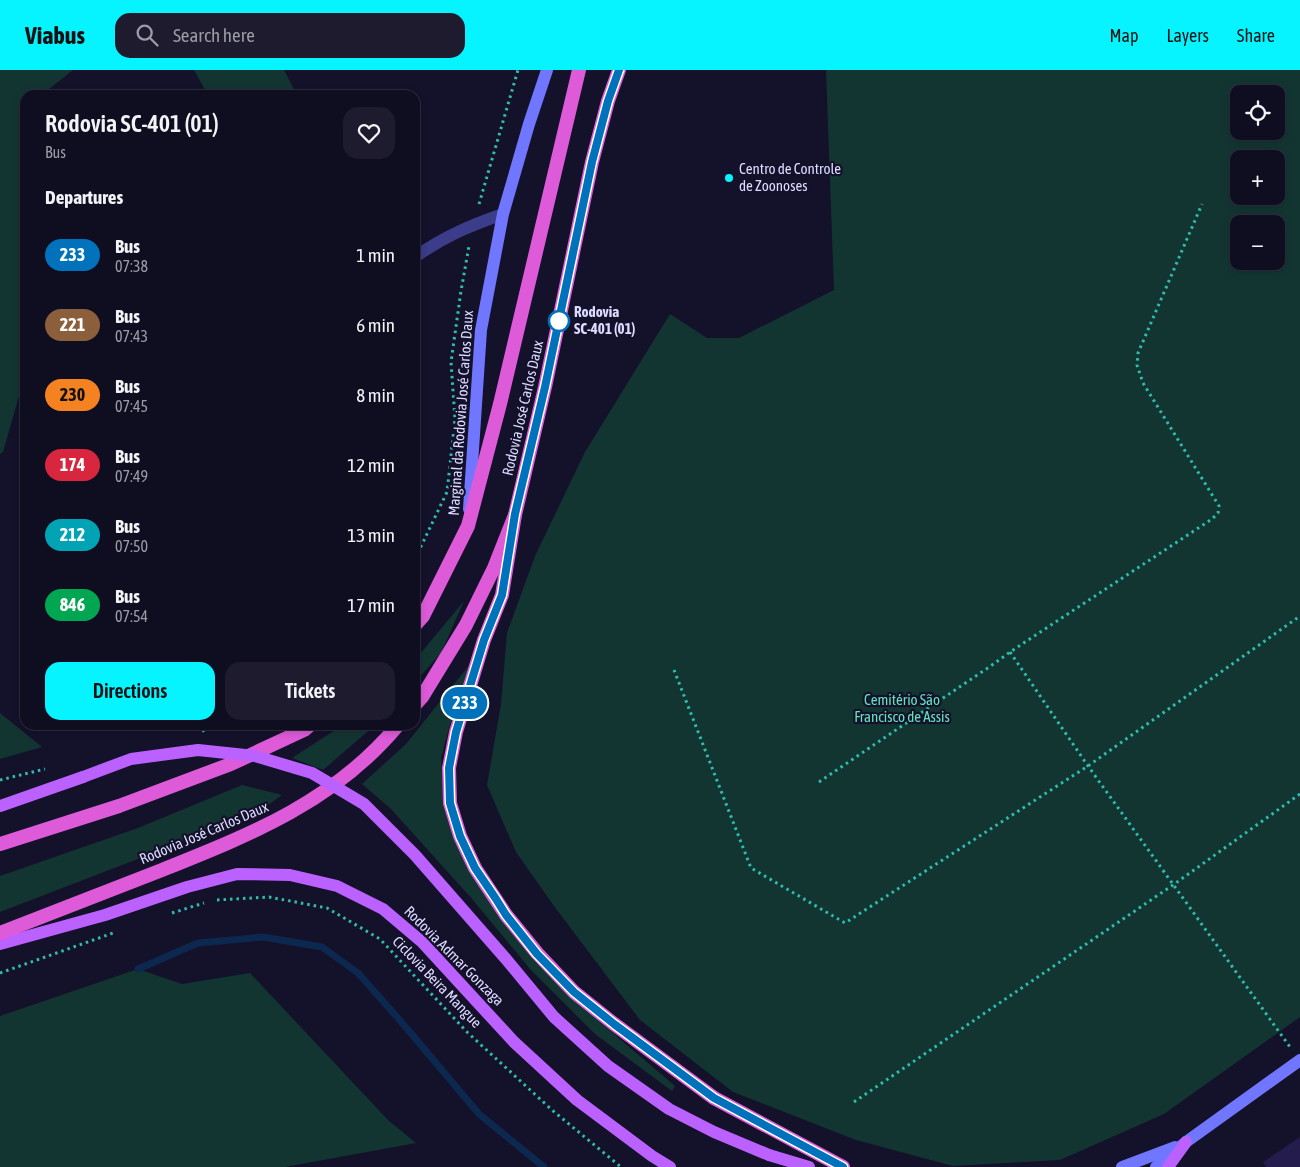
<!DOCTYPE html>
<html lang="en">
<head>
<meta charset="utf-8">
<style>
  body { margin:0; font-family:"Asap Condensed",sans-serif; background:#1d1b2d; color:#f1f3f6; height:100vh; display:flex; flex-direction:column; font-size:19px; white-space:nowrap }
  * { box-sizing:border-box; margin:0 }
  p { font-size:16px; color:#9b9ca5 }
  .icon { flex:none; width:28px; height:28px; fill:none; stroke:currentColor; stroke-width:2; stroke-linecap:round; stroke-linejoin:round }
  .map { position:relative; flex:1; overflow:hidden }
  .drawer { position:absolute; left:20px; top:20px; width:400px; height:640px; display:flex; flex-direction:column; background:#0f0d20; border-radius:15px; box-shadow:0 2px 8px #0003,0 0 0 1px #2f2d3e }
  .drawer>* { flex:none }
  .badge { padding:0 10px; border-radius:16px; font-size:18px; line-height:32px }
  .controls { position:absolute; left:1230px; top:15px; display:grid; gap:10px }
  .controls a { display:grid; place-items:center; width:55px; height:55px; border-radius:10px; background:#0f0d20; box-shadow:0 2px 8px #0003,0 0 0 1px #2f2d3e; font-size:25px }
  .map>.badge { position:absolute; translate:-50% -50%; box-shadow:0 0 0 2px #fff }
  h2 { padding:0 25px; font-size:19px; line-height:45px }
  .round { display:grid; place-items:center; flex:none; width:52px; height:52px; border-radius:15px; background:#1d1b2d }
  .head { display:flex; align-items:center; justify-content:space-between; height:85px; padding:0 25px }
  h1 { font-size:24px; font-weight:600; line-height:38px }
  .button { display:flex; gap:10px; margin-top:auto; padding:10px 25px }
  .button a { flex:1; height:58px; border-radius:15px; background:#06f4ff; color:#111; font-size:20px; font-weight:600; line-height:58px; text-align:center }
  .button a+a { background:#1d1b2d; color:#f1f3f6 }
  ul { padding:0; list-style:none }
  li { display:flex; align-items:center; gap:15px; height:70px; padding:0 25px }
  li div { flex:1 }
  li b { display:block; font-size:19px }
  li em { font-style:normal }
  li .badge { min-width:55px; font-weight:700; text-align:center }
  header { display:flex; align-items:center; gap:30px; box-sizing:border-box; height:70px; padding:0 25px; background:#06f4ff; color:#111 }
  header strong { font-size:24px }
  nav { display:flex; gap:28px; margin-inline-start:auto; font-size:18px }
  .search { width:350px; height:45px; background:#1d1b2d; display:flex; align-items:center; gap:12px; box-sizing:border-box; padding:0 18px; border-radius:15px; color:#9b9ca5; font-size:19px }
  .map>svg:first-child { display:block }
  .green { fill:#133532; fill-rule:evenodd }
  .lines { fill:none; stroke-linecap:round; stroke-linejoin:round }
  .stream { stroke:#0c284e; stroke-width:7 }
  .building { fill:#231c4c }
  .path { stroke:#2fbeae; stroke-width:3; stroke-dasharray:2.5 4; stroke-linecap:butt }
  .minor { stroke:#3b3c8a; stroke-width:12 }
  .secondary { stroke:#7176ff; stroke-width:12 }
  .primary { stroke:#bb61ff; stroke-width:12 }
  .trunk { stroke:#dd5bd8; stroke-width:14 }
  .primary-bridge { stroke:#bb61ff; stroke-width:12 }
  .line-casing { stroke:#fff; stroke-width:11 }
  .line { stroke:#0072bc; stroke-width:8 }
  .poi-dot { fill:#06f4ff; stroke:#14112b; stroke-width:2 }
  .stop-dot { fill:#fff; stroke:#0072bc; stroke-width:2.5 }
  .labels { text-anchor:middle; stroke-width:4.5; stroke-linejoin:round; paint-order:stroke }
  .poi-label { font-size:15px; fill:#dcdaff; stroke:#14112b; text-anchor:start }
  .stop-label { font-size:15px; font-weight:bold; fill:#dcdaff; stroke:#14112b; text-anchor:start }
  .street-label { font-size:15px; fill:#dcdaff; stroke:#14112b }
  .park-label { font-size:15px; fill:#63e2bb; stroke:#14112b }
</style>
</head>
<body>
<header>
<strong>Viabus</strong>
<div class="search"><svg class="icon" aria-label="search" viewBox="0 0 24 24"><circle cx="10" cy="10" r="6"/><path d="M15 15l6 6"/></svg>Search here</div>
<nav><a>Map</a><a>Layers</a><a>Share</a></nav>
</header>
<div class="map">
<svg width="1300" height="1097" viewBox="0 0 1300 1097">
  <rect width="100%" height="100%" fill="#14112b"/>
  <g class="green">
    <polygon points="0,0 73,0 49,19 50,25 25,25 25,305 3,382 0,384"/>
    <polygon points="194,0 284,0 297,25 208,25"/>
    <path d="M826,0H1300V947L1164,1044L1060,1090L953,1096L856,1070L733,1022L640,950L554,836L516,782L487,715L501,634L507,563L535,486L585,382L670,244L707,268H739L834,220ZM1239,24H1276V61H1239ZM1239,89H1276V126H1239ZM1239,154H1276V191H1239Z"/>
    <polygon points="464,531 441,583 415,612 415,590"/>
    <polygon points="475,588 449,658 441,688 443,718 448,751 457,775 493,833 544,900 601,953 675,1016 672,1021 595,964 530,899 473,830 391,739 362,714 406,674"/>
    <polygon points="0,643 42,677 0,689"/>
    <polygon points="343,655 375,655 323,700 292,688"/>
    <polygon points="242,715 282,725 257,743 0,842 0,806 138,758"/>
    <polygon points="138,899 182,914 250,903 388,1050 416,1073 285,1097 0,1097 0,946"/>
  </g>
  <g class="lines">
    <polyline class="stream" points="138,899 198,873 263,867 322,877 358,903 398,948 479,1044 544,1097"/>
  </g>
  <polygon class="building" points="1300,1067 1300,1097 1266,1097 1263,1092"/>
  <g class="lines">
    <g class="path">
      <polyline points="479,134 518,0"/>
      <polyline points="415,489 447,422 455,349 451,292 461,221 469,176"/>
      <polyline points="1010,582 1088,696 1290,977"/>
      <polyline points="674,600 751,798 845,853 1088,696 1300,546"/>
      <polyline points="202,661 228,655"/>
      <polyline points="0,710 45,699"/>
      <polyline points="819,712 995,593 1010,582 1212,449 1218,443 1219,436 1143,313 1137,295 1138,283 1202,134"/>
      <polyline points="217,830 269,827 327,838 380,869 467,962 552,1040 621,1097"/>
      <polyline points="172,843 204,833"/>
      <polyline points="0,903 116,862"/>
      <polyline points="854,1032 1173,815 1300,724"/>
    </g>
    <path class="minor" d="M415,187C445,166 469,156 503,144"/>
    <g class="secondary">
      <polyline points="469,439 481,260 503,144 529,54 547,0"/>
      <polyline points="1122,1097 1175,1077"/>
      <polyline points="1156,1097 1186,1072 1300,990"/>
    </g>
    <g class="primary">
      <polyline points="0,736 83,707"/>
      <polyline points="0,874 105,845 187,817 237,804 290,805 337,816 383,839 422,872 514,972 577,1030 652,1086 670,1097"/>
      <polyline points="769,1085 809,1097"/>
      <polyline points="1168,1097 1186,1072"/>
    </g>
    <g class="trunk">
      <polyline points="515,445 502,525 484,570 456,662 449,698 450,733 460,766 475,798 506,845 537,883 574,922 614,954 714,1028 843,1097"/>
      <polyline points="415,555 423,546 468,456 500,334 579,0"/>
      <polyline points="415,635 422,627 466,555 494,498 515,445 545,317 592,92 608,31 619,0"/>
      <polyline points="0,774 119,736 231,694 304,660 310,655"/>
      <path d="M0,863C54,842 108,821 162,800C252,764 335,731 398,655"/>
    </g>
    <polyline class="primary-bridge" points="83,707 131,689 198,680 255,686 312,703 364,734 415,785 506,889 554,947 608,996 669,1039 714,1062 769,1085"/>
  </g>
  <g class="lines">
    <g class="line-casing">
      <polyline id="line" points="619,0 608,31 592,92 545,317 515,444 502,525 484,570 456,662 449,698 450,733 460,766 475,798 496,829 506,845 537,884 574,922 614,954 714,1028 843,1097"/>
    </g>
    <use href="#line" class="line"/>
  </g>
  <circle class="poi-dot" cx="729" cy="108" r="5"/>
  <circle class="stop-dot" cx="559" cy="251" r="10"/>
  <g class="labels">
    <g class="poi-label">
      <text x="739" y="104">Centro de Controle<tspan x="739" dy="17">de Zoonoses</tspan></text>
    </g>
    <g class="stop-label">
      <text x="574" y="247">Rodovia<tspan x="574" dy="17">SC-401 (01)</tspan></text>
    </g>
    <g class="street-label">
      <text transform="translate(523 338) rotate(-77)" y="5">Rodovia José Carlos Daux</text>
      <text transform="translate(461 343) rotate(-86)" y="5">Marginal da Rodovia José Carlos Daux</text>
      <text transform="translate(204 763) rotate(-23)" y="5">Rodovia José Carlos Daux</text>
      <text transform="translate(454 886) rotate(45)" y="5">Rodovia Admar Gonzaga</text>
      <text transform="translate(437 912) rotate(46)" y="5">Ciclovia Beira Mangue</text>
    </g>
    <g class="park-label">
      <text x="902" y="635">Cemitério São<tspan x="902" dy="17">Francisco de Assis</tspan></text>
    </g>
  </g>
</svg>
<div class="controls">
<a><svg class="icon" aria-label="locate" viewBox="0 0 24 24"><circle cx="12" cy="12" r="6"/><path d="M12 2v4M12 18v4M2 12h4M18 12h4"/></svg></a>
<a>+</a>
<a>−</a>
</div>
<b class="badge" style="left:465px;top:633px;background:#0072bc;color:#fff">233</b>
<section class="drawer">
<div class="head"><div><h1>Rodovia SC-401 (01)</h1><p>Bus</p></div><a class="round"><svg class="icon" aria-label="heart" viewBox="0 0 24 24"><path d="M12 20l-8-8c-3-5 5-10 8-4 3-6 11-1 8 4z"/></svg></a></div>
<h2>Departures</h2>
<ul>
<li><span class="badge" style="background:#0072bc;color:#fff">233</span><div><b>Bus</b><p>07:38</p></div><em>1 min</em></li>
<li><span class="badge" style="background:#8b5e3c;color:#fff">221</span><div><b>Bus</b><p>07:43</p></div><em>6 min</em></li>
<li><span class="badge" style="background:#f58220;color:#111">230</span><div><b>Bus</b><p>07:45</p></div><em>8 min</em></li>
<li><span class="badge" style="background:#d7263d;color:#fff">174</span><div><b>Bus</b><p>07:49</p></div><em>12 min</em></li>
<li><span class="badge" style="background:#00a3b4;color:#fff">212</span><div><b>Bus</b><p>07:50</p></div><em>13 min</em></li>
<li><span class="badge" style="background:#00a651;color:#fff">846</span><div><b>Bus</b><p>07:54</p></div><em>17 min</em></li>
</ul>
<div class="button"><a>Directions</a><a>Tickets</a></div>
</section>
</div>
</body>
</html>
